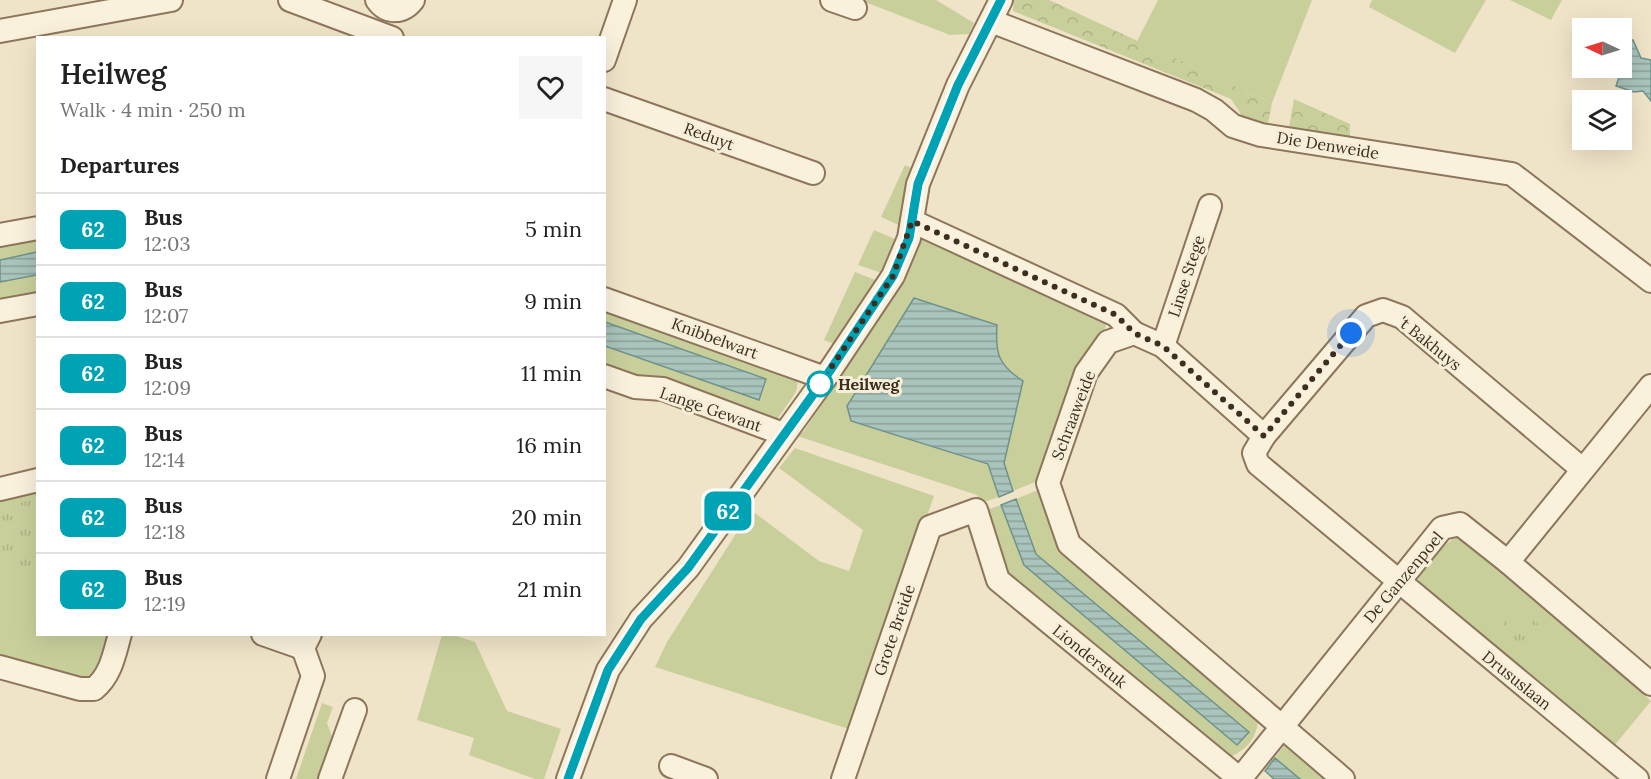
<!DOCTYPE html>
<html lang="en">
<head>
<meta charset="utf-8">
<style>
  body { margin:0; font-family:Lora,serif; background:#f6f6f6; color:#222; height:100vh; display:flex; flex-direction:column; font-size:22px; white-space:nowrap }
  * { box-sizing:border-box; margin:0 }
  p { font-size:20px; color:#767676 }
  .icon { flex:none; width:33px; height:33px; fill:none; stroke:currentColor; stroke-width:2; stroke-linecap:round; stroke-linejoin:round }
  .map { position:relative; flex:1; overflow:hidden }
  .side { position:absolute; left:36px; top:36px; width:570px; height:600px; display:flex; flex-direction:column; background:#fff; border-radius:0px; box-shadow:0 6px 24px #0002 }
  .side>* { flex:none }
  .badge { padding:0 12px; border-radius:9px; font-size:21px; line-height:39px }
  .needle { width:39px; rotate:274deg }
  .fabs { position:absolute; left:1572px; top:18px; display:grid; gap:12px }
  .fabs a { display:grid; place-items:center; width:60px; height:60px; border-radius:0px; background:#fff; box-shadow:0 6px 24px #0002; font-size:30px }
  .you { position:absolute; width:30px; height:30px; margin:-15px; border:4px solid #fff; border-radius:50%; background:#1a73e8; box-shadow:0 0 0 9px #1a73e833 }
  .map>.badge { position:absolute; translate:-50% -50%; box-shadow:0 0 0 3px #fff }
  h2 { padding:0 24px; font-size:22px; line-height:54px }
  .round { display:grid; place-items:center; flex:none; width:63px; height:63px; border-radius:0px; background:#f6f6f6 }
  .summary { display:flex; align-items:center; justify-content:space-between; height:102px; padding:0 24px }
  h1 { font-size:28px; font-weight:600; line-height:45px }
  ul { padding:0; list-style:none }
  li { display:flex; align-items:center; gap:18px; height:72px; padding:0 24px; border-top:2px solid #e0e0e0 }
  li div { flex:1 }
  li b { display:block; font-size:22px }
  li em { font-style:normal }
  li .badge { min-width:66px; font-weight:700; text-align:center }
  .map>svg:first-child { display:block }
  .green { fill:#c9cf9b }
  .forest { fill:url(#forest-crowns) }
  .park { fill:url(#park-tufts) }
  .water { fill:url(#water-rules); stroke:#6f938a; stroke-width:1.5 }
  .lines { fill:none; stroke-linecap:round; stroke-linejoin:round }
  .minor-casing { stroke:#8d765c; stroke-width:26 }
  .minor { stroke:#faf1dc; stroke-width:22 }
  .line-casing { stroke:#fff; stroke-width:14 }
  .line { stroke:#00a3b4; stroke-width:9 }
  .walk { stroke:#3d2e20; stroke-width:6; stroke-dasharray:0 10.8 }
  .stop-dot { fill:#fff; stroke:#00a3b4; stroke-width:3 }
  .labels { text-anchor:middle; stroke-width:6; stroke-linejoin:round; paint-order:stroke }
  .street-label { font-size:16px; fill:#3d2e20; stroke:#f7eed8 }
  .stop-label { font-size:16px; font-weight:bold; fill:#3d2e20; stroke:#f7eed8; text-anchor:start }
</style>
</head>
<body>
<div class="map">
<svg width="1651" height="779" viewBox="0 0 1651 779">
  <defs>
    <pattern id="forest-crowns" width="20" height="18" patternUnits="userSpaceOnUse" patternTransform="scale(1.5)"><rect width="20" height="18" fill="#c9cf9b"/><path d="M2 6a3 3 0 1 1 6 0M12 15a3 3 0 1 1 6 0" fill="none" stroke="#aeb285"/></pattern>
    <pattern id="park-tufts" width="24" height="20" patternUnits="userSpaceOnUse" patternTransform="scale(1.5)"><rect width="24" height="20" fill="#c9cf9b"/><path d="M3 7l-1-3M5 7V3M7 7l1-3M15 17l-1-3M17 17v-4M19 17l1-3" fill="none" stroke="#aeb285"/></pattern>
    <pattern id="water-rules" width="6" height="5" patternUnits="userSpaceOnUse" patternTransform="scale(1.5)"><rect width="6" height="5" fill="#a9c4bc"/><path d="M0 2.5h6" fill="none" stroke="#8ba098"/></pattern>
  </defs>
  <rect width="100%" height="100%" fill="#f0e4c8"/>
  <g class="green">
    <polygon points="860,0 936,0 974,23 969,34 950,35"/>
    <polygon points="1158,0 1312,0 1272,103 1137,41"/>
    <polygon points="1372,0 1486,0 1455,53 1369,7"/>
    <polygon points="1510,0 1562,0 1551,20"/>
    <polygon points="905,165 918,171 905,228 881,217"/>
    <polygon points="874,230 902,242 885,274 858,265"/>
    <path d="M922,236L1102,320L1106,326L1040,480L1013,491L1004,463L1023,381C999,365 995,353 997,325L851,421L988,465L999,497L981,503L977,495L797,436L804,431C846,368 888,304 922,236Z"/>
    <polygon points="37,237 37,252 0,260 0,244"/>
    <polygon points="855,272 883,283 842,347 824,340"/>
    <polygon points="37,275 37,295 0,302 0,282"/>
    <polygon points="604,307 792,375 798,380 796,392 778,418 769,419 605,368 605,346 759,400 766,379 605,322"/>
    <polygon points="795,448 934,496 852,730 655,667 667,642 751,510 819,561 849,571 863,530 779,468"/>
    <polygon points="37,487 38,634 113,635 102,668 91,680 0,660 0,495"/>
    <path d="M1038,490L1059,552L1258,718C1258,739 1244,753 1224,759L1005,576L983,511L1001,505L1024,565L1053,568L1036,553L1016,499Z"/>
    <path d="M1456,538L1464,539L1651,701L1614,746L1417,588C1417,571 1440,545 1456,538Z"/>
    <polygon points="442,635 453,635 475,642 507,711 561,729 544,779 535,779 469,755 474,738 417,720"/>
    <polygon points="322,703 333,707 327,723 333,739 319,779 296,779"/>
    <polygon points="1287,742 1331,779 1300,779 1275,758"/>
  </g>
  <g class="forest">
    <polygon points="1014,0 1049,0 1272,103 1268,124 1243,117 1231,99 1013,11"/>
    <polygon points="1294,99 1350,124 1350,137 1289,127"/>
  </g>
  <g class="park">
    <polygon points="37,499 37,565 17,571 0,570 0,507"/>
    <path d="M1516,611L1524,612L1538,623L1541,634L1531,645L1518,644L1504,631C1503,621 1507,614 1516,611Z"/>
  </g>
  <g class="water">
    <polygon points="1633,40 1641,58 1651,60 1651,101 1643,91 1634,92 1616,86 1622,68 1622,43"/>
    <polygon points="37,252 37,275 0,282 0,260"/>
    <path d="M914,298L997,325C995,353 998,365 1023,381L1004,463L1013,491L999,497L988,464L851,421L847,406Z"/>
    <polygon points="605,322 766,379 759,400 605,346"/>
    <polygon points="1016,499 1036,554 1249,732 1237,745 1024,565 1001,505"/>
    <polygon points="1275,758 1300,779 1274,779 1265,771"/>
  </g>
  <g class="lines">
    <g class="minor-casing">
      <g id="minor">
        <polyline points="290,0 392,38"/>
        <path d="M377,0C387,14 403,13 413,0"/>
        <polyline points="832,0 855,8"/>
        <polyline points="991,21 1196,100 1214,110 1233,126 1261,135 1512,174 1651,281"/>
        <polyline points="0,31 171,0"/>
        <polyline points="604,60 625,0"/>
        <polyline points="604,99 813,173"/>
        <polyline points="912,221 1116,315 1134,333"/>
        <polyline points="0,235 38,228"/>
        <polyline points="604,299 825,378"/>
        <polyline points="0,311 38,304"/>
        <polyline points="1163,346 1210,206"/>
        <polyline points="604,376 635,387 663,389 783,434"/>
        <polyline points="1264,436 1366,316 1383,310 1402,317 1582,469"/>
        <polyline points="0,489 38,480"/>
        <polyline points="1508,562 1651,684"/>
        <polyline points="263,634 303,648"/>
        <path d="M0,667L80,689H94C111,675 114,655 120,634"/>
        <polyline points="671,766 706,779"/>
        <polyline points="278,779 313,676 303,648 310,634"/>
        <polyline points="330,779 355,710"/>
        <polyline points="568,779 608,670 641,619 688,568 825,378 893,276 909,238 918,184 958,85 1001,0"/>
        <polyline points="843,779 930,527 976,510 998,580 1240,779"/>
        <polyline points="1240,779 1442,528 1460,524 1508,562 1651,386"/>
        <polyline points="1343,779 1069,544 1048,483 1086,373 1108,342 1134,333 1163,346 1264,436 1254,453 1258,464 1637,779"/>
      </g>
    </g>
    <use href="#minor" class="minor"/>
  </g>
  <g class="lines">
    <g class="line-casing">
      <polyline id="line" points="568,779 608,670 641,619 688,568 825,378 893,276 909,238 918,184 958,85 1001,0"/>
    </g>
    <use href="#line" class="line"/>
    <polyline class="walk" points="820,384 893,276 912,221 1116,315 1134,333 1163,346 1264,436 1351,333"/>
  </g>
  <circle class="stop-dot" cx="820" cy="384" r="12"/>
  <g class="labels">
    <g class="street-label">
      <text transform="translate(709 136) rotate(20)" y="6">Reduyt</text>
      <text transform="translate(1328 145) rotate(9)" y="6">Die Denweide</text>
      <text transform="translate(1186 276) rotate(-72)" y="6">Linse Stege</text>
      <text transform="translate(715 338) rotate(20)" y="6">Knibbelwart</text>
      <text transform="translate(1430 343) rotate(39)" y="6">'t Bakhuys</text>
      <text transform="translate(711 409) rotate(19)" y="6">Lange Gewant</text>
      <text transform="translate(1073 415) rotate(-69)" y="6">Schraaweide</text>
      <text transform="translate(1403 577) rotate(-50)" y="6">De Ganzenpoel</text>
      <text transform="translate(894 630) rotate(-71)" y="6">Grote Breide</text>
      <text transform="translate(1090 656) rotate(39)" y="6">Lionderstuk</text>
      <text transform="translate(1517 680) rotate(39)" y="6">Drususlaan</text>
    </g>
    <g class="stop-label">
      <text x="838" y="390">Heilweg</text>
    </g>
  </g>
</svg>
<div class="fabs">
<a><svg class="needle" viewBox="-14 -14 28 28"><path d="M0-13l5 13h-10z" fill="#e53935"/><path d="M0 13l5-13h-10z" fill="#767676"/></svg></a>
<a><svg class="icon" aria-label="layers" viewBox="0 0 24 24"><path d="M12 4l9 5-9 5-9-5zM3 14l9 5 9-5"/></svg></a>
</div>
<div class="you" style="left:1351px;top:333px"></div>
<b class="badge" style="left:728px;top:511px;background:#00a3b4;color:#fff">62</b>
<section class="side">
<div class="summary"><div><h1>Heilweg</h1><p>Walk · 4 min · 250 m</p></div><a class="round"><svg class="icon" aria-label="heart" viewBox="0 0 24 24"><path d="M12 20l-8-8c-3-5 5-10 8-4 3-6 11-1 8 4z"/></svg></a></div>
<h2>Departures</h2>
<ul>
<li><span class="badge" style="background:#00a3b4;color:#fff">62</span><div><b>Bus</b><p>12:03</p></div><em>5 min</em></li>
<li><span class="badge" style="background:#00a3b4;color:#fff">62</span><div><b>Bus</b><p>12:07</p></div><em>9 min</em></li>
<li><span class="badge" style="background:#00a3b4;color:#fff">62</span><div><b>Bus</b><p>12:09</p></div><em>11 min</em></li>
<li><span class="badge" style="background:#00a3b4;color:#fff">62</span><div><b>Bus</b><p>12:14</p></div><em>16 min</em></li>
<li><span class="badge" style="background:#00a3b4;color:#fff">62</span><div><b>Bus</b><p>12:18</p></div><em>20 min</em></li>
<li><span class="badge" style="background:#00a3b4;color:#fff">62</span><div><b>Bus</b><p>12:19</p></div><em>21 min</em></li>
</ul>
</section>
</div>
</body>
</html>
